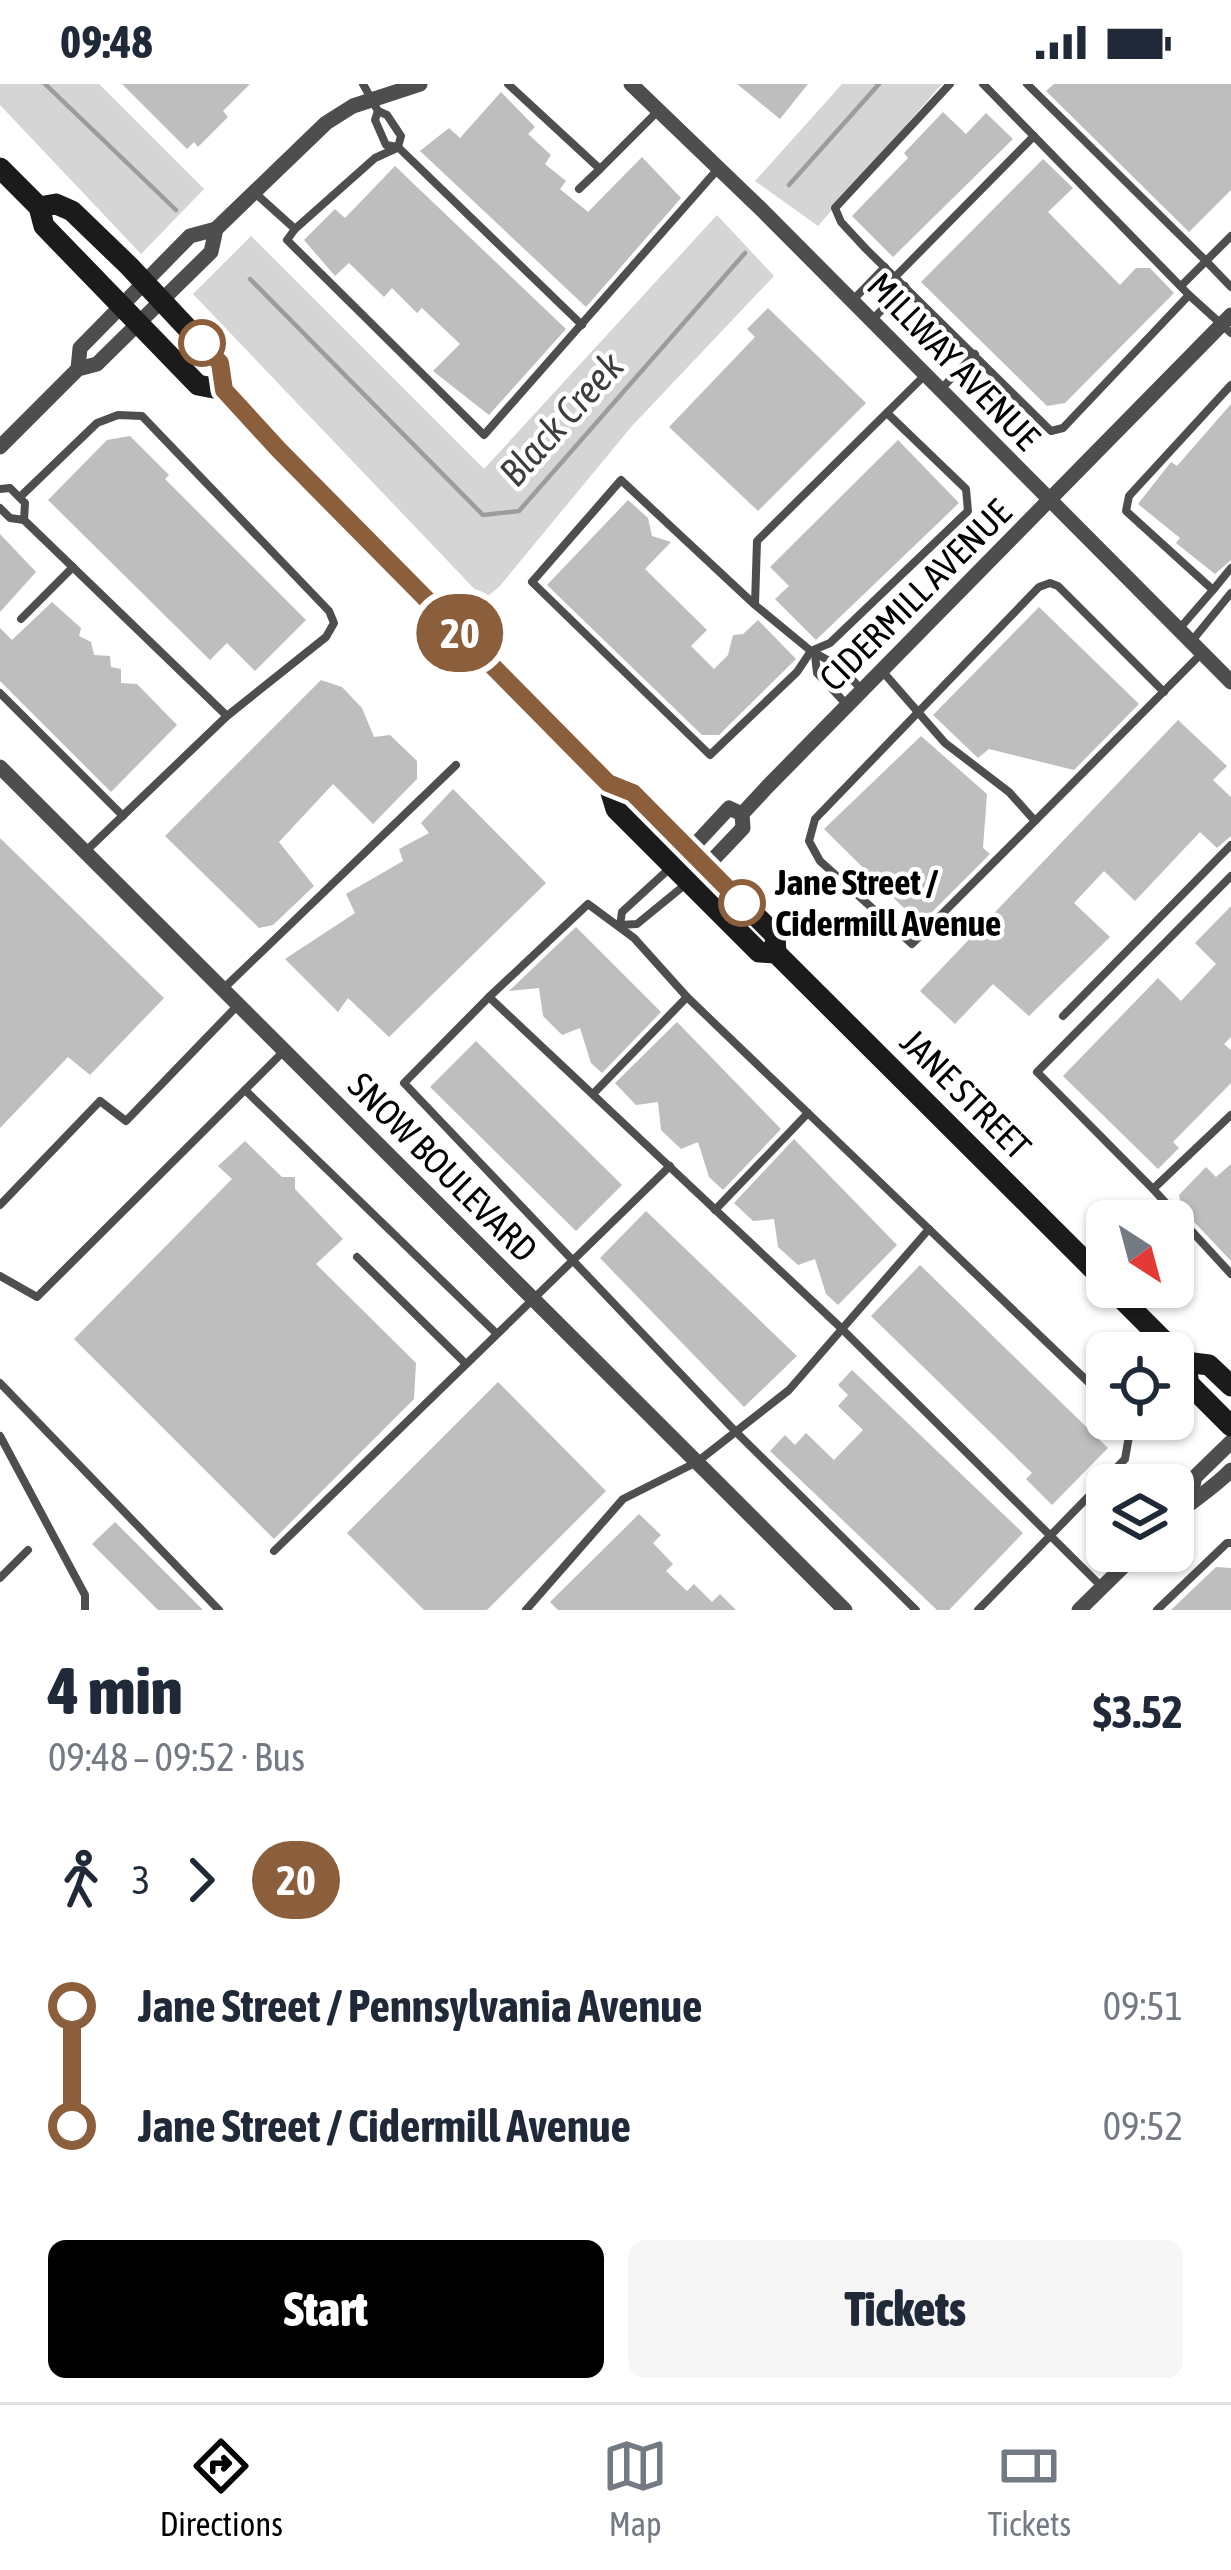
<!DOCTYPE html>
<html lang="en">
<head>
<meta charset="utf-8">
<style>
  body { margin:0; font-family:"Asap Condensed",sans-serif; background:#f6f6f7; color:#1f2937; height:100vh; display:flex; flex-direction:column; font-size:45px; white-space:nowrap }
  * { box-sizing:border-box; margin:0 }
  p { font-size:39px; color:#747a83 }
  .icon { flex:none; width:66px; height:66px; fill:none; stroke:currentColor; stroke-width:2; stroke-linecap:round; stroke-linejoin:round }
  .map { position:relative; height:1526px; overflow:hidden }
  .drawer { display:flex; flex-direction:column; background:#fff; flex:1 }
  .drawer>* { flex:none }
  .badge { padding:0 24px; border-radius:39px; font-size:42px; line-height:78px }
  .needle { width:78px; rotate:144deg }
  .fabs { position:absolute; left:1086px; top:1116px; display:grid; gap:24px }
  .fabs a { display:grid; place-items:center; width:108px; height:108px; border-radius:18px; background:#fff; box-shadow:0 3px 9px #0004; font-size:60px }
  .map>.badge { position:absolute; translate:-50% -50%; box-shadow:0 0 0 6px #fff }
  .legs { display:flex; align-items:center; gap:18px; height:132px; padding:0 48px; font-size:39px }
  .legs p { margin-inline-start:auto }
  .headline { display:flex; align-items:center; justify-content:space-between; height:204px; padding:0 48px }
  h1 { font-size:66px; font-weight:800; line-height:90px }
  .action { display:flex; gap:24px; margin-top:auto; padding:24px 48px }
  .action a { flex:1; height:138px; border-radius:18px; background:#000; color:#fff; font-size:48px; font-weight:800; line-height:138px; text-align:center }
  .action a+a { background:#f6f6f7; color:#1f2937 }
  ul { padding:0 48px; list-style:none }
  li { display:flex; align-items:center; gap:42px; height:120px; font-size:45px }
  li i { display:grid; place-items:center; width:18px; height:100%; margin:0 15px; background:currentColor }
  li i::after { content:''; width:30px; height:30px; margin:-15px; border:9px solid; border-radius:50%; background:#fff }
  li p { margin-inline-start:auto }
  li:first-child i { background:linear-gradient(#0000 50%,currentColor 0) }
  li:last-child i { background:linear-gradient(currentColor 50%,#0000 0) }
  .status { display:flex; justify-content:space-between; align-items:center; height:84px; padding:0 60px; background:#fff; direction:ltr }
  .status svg { height:33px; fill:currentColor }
  .menu { display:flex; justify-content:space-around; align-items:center; height:168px; border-top:3px solid #e0e1e3; background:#fff; font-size:33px; color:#747a83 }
  .menu a { display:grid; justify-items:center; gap:6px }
  .menu .selected { color:#000 }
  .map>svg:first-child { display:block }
  .green { fill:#d5d5d5 }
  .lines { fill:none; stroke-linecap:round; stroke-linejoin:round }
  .stream { stroke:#9c9c9c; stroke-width:4.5 }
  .building { fill:#bebebe }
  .lane { stroke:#4e4e4e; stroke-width:8 }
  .street { stroke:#4e4e4e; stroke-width:15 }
  .secondary { stroke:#1b1b1b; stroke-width:21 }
  .line-1-casing { stroke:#fff; stroke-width:27 }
  .line-1 { stroke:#8b5e3c; stroke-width:18 }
  .stop-1-dot { fill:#fff; stroke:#8b5e3c; stroke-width:6 }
  .labels { text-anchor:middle; stroke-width:9; stroke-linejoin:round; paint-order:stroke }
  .street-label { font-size:36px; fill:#000; stroke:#fff }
  .stop-label { font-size:36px; font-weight:bold; fill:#000; stroke:#fff; text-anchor:start }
  .water-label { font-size:39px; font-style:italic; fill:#3d3d3d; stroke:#fff }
</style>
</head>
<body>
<div class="status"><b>09:48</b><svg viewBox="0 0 49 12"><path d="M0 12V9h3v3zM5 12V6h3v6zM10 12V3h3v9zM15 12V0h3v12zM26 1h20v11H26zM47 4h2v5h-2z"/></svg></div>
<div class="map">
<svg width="1231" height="1526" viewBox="0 0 1231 1526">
  <rect width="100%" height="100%" fill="#fff"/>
  <g class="green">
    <polygon points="0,0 99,0 204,105 141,170 0,21"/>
    <polygon points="842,0 942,0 818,142 755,97"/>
    <polygon points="717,131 774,192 632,342 499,503 484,515 193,210 251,152 484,385"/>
  </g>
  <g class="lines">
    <g class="stream">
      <polyline points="45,0 176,126"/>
      <polyline points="789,101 879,0"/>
      <polyline points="250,195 483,431 519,427 745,169"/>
    </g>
  </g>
  <g class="building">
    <polygon points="122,0 250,0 223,27 228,33 198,63 194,58 187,65"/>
    <polygon points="737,0 808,0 780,35"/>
    <polygon points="1054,0 1231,0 1231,106 1189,148 1046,7"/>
    <polygon points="501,8 535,43 528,50 551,71 545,80 566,97 560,105 588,128 642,73 681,114 586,223 420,67 449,44 460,54"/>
    <polygon points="943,28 966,50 986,29 1013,55 893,173 852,132 908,74 904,69"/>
    <polygon points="1043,75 1073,104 1048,128 1120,201 1136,184 1150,184 1174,209 1065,319 1047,322 921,198"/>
    <polygon points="395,82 566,245 489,331 433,287 460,260 422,224 417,229 392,204 384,213 349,179 335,192 304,156 335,125 345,134"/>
    <polygon points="768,224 866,319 758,427 669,343 755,253 747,245"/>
    <polygon points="1231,320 1231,476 1215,490 1176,459 1180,454 1138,420 1171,378 1177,382"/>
    <polygon points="130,352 169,391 165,395 306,536 255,587 227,559 210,576 48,416 107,356"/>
    <polygon points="898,356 959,419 816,556 775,515 789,502 770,483"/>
    <polygon points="628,416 648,434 652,452 671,458 645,485 707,546 691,562 714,585 728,571 733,551 743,550 758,536 796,575 719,651 702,651 547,501"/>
    <polygon points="0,450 36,488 0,528"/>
    <polygon points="52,518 81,544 79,552 91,558 94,571 110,572 111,583 121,585 121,599 137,600 177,641 111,708 0,597 0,544 12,556"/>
    <polygon points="1039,523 1139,620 1074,686 989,665 978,674 933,631"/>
    <polygon points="321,596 342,603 362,624 374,653 390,651 417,677 417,695 373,740 333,700 279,758 314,802 273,841 259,844 165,752"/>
    <polygon points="1178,636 1227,682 1213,696 1231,713 1231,752 1217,764 1200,748 1135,817 1104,787 1074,819 1110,853 1029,932 993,900 955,940 920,907"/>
    <polygon points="921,652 987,710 983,764 990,770 920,840 824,745"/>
    <polygon points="453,705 546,799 389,953 348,914 338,928 285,875 355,829 346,810 403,777 399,765 429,749 421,739"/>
    <polygon points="0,754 164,914 90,991 68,973 0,1044"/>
    <polygon points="1231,822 1231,953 1224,960 1231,966 1231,999 1173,1058 1179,1064 1158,1085 1063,992 1158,894 1181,917 1216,880 1195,859"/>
    <polygon points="576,843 661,928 602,989 591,979 580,944 562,951 543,932 539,904 509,907"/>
    <polygon points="677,938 781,1045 723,1106 709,1093 698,1058 681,1065 661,1046 658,1018 636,1021 615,999"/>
    <polygon points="476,957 622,1101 576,1147 430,1003"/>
    <polygon points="794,1055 897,1161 838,1221 826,1210 815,1175 798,1181 778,1163 774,1135 753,1137 734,1119"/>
    <polygon points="245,1057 282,1093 295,1093 295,1105 343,1155 316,1180 416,1279 414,1315 274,1455 74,1255 232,1095 218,1082"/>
    <polygon points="1231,1080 1231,1177 1182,1125 1179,1111 1206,1083 1216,1093"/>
    <polygon points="646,1127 797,1272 744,1323 600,1174"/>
    <polygon points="920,1181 1108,1364 1052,1421 1026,1395 1032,1389 871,1232"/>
    <polygon points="852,1286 1023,1449 949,1526 937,1526 770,1367 785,1351 795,1361 806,1349 834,1376 863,1346 838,1322 848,1311 838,1301"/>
    <polygon points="498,1298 606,1407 487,1526 424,1526 347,1449"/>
    <polygon points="639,1430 661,1451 653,1459 673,1480 666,1487 687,1507 694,1500 712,1518 720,1510 736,1526 558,1526 550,1518"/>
    <polygon points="115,1438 203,1526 158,1526 92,1460"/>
    <polygon points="1216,1483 1231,1484 1231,1526 1171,1526"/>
  </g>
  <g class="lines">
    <g class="lane">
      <polyline points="363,0 378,27 375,36 386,61 398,63 582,241"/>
      <polyline points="508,0 600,85 579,105"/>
      <polyline points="950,0 835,124 841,138 866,165 1051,347 1063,344 1189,211 1231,249"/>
      <polyline points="983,0 1189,211"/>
      <polyline points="1027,0 1206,177 1181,202"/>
      <polyline points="378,27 387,31 401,52 398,63"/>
      <polyline points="600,85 658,27"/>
      <polyline points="254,108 295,145 287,156 484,351 717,86"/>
      <polyline points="295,145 375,74 397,64"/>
      <polyline points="1231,152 1206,177 1231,203"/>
      <polyline points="895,193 1034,52"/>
      <polyline points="853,216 885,183"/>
      <polyline points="873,235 905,202"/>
      <polyline points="940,306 975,270"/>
      <polyline points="0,405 10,404 25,419 24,436"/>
      <polyline points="20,413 97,339 118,331 142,332 329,527 334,539 326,553 227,632"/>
      <polyline points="0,424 10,434 24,436 227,632 87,766"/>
      <polyline points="1213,506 1231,484"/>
      <polyline points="755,520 757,457 924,292"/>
      <polyline points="21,535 73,483"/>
      <polyline points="1180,544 1213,506 1126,427 1129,412 1231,301"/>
      <polyline points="1191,558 1231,509"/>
      <polyline points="815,571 817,589 848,622"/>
      <polyline points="883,588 945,659 1009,708 1035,737 1200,571"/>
      <path d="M862,606C839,581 839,582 811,567L755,521L621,396L532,498L710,671L797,588L811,567L830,559L968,427L966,405L887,329"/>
      <polyline points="0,609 123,732"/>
      <polyline points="1035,737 912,860 820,777 809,757 815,735 1039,503 1050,499 1058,502 1164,608"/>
      <polyline points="670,784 622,828 620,841 637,840 686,800"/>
      <polyline points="223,905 456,681"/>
      <polyline points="489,913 404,999 736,1348 916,1526"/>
      <polyline points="1063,932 1231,761"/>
      <polyline points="245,1006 496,1249"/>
      <polyline points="593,1010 687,913"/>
      <polyline points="1231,1031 1153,1105 1231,1190"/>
      <polyline points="1153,1105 1037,988 1231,792"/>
      <polyline points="0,1121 100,1017 126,1037 238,921"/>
      <polyline points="715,1126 808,1029"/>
      <polyline points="357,1173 465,1279"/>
      <polyline points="0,1192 37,1213 283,968"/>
      <polyline points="0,1299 219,1526"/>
      <polyline points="0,1352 85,1511 85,1526"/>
      <polyline points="274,1467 670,1082"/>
      <polyline points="0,1494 28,1466"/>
      <polyline points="1101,1502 840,1243 489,913 588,820 634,854 687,913 1107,1316"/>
      <polyline points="526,1526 623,1415 697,1378 789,1306 929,1145"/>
      <polyline points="978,1526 1125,1375 1129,1352 1119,1335"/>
      <polyline points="1157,1526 1227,1459 1231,1459"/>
    </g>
    <g class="street">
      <polyline points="631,0 762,126 1231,598"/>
      <polyline points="78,285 80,264 190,152 216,145"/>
      <polyline points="0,363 78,285 97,280 211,168 216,145 326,39 353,22 420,0"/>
      <polyline points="0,683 845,1526"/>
      <polyline points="689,767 729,724 742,730"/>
      <polyline points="703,786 743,744 742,730 768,702 1231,231"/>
      <polyline points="1189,1418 1195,1393 1231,1358"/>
      <path d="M1173,1434C1192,1416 1213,1405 1231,1386"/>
      <polyline points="1079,1526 1139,1467"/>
    </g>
    <g class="secondary">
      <polyline points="0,84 39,123 44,142 198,301 224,306"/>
      <polyline points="39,123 56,120 72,127 129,182 220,279 224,306 279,366 608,699 633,709 775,851 776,869 1107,1199"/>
      <polyline points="608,699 616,725 759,868 776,869"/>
      <polyline points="1110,1203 1185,1278 1189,1300 1231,1342"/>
      <polyline points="1185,1278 1209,1281 1231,1302"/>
    </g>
  </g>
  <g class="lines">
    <g class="line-1-casing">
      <polyline id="line-1" points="202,259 220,279 224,306 279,366 608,699 633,709 742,819"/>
    </g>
    <use href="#line-1" class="line-1"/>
  </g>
  <g class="stop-1-dot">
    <circle cx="202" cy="259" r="21"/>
    <circle cx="742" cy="819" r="21"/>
  </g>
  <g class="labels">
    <g class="street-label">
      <text transform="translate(954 277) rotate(46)" y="13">MILLWAY AVENUE</text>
      <text transform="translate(915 511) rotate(-45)" y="13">CIDERMILL AVENUE</text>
      <text transform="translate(966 1010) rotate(45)" y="13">JANE STREET</text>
      <text transform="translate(443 1083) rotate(45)" y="13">SNOW BOULEVARD</text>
    </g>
    <g class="stop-label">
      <text x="775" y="811">Jane Street /<tspan x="775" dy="41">Cidermill Avenue</tspan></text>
    </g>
    <g class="water-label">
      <text transform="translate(561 335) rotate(-48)" y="14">Black Creek</text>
    </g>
  </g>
</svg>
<div class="fabs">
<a><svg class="needle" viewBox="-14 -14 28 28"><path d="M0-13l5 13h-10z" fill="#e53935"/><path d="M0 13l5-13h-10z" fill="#747a83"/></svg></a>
<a><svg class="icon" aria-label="locate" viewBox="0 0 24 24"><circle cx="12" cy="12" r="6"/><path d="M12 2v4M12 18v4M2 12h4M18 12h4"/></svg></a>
<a><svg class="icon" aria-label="layers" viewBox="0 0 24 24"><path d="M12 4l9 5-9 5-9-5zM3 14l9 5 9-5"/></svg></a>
</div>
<b class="badge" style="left:460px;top:549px;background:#8b5e3c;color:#fff">20</b>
</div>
<section class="drawer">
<div class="headline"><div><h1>4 min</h1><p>09:48 – 09:52 · Bus</p></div><b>$3.52</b></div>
<div class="legs"><svg class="icon" aria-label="walk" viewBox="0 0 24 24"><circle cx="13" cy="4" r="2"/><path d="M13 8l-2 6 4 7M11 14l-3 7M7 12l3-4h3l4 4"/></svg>3<svg class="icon" aria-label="forward" viewBox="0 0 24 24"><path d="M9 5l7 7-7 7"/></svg><b class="badge" style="background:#8b5e3c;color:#fff">20</b></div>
<ul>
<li><i style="color:#8b5e3c"></i><b>Jane Street / Pennsylvania Avenue</b><p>09:51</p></li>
<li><i style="color:#8b5e3c"></i><b>Jane Street / Cidermill Avenue</b><p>09:52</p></li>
</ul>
<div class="action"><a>Start</a><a>Tickets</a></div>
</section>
<nav class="menu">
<a class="selected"><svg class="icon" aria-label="directions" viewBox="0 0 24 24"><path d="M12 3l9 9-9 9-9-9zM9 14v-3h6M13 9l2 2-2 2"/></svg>Directions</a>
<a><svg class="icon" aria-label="map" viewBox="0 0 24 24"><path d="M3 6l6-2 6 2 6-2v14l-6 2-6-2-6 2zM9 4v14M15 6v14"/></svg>Map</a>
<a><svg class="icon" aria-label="tickets" viewBox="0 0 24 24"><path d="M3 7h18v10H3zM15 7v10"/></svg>Tickets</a>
</nav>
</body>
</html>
